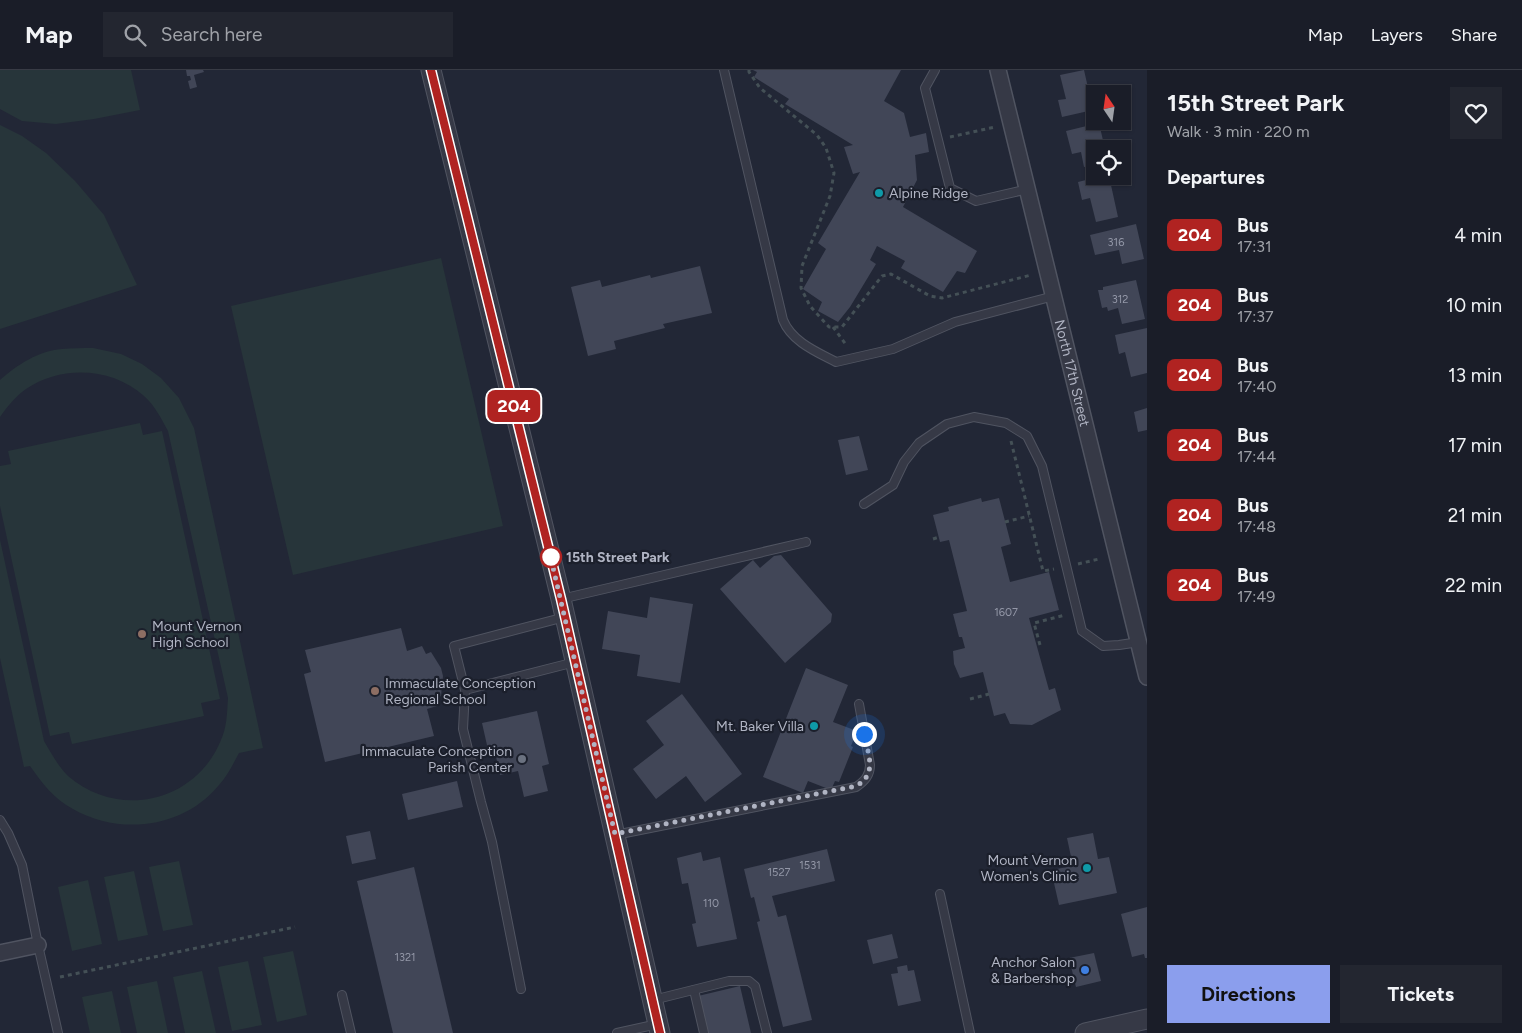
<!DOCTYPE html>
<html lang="en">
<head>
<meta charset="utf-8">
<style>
  body { margin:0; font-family:Figtree,sans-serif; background:#232630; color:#f1f3f6; height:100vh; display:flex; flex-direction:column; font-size:19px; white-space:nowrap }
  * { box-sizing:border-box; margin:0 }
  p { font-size:16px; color:#9fa2a8 }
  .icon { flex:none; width:28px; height:28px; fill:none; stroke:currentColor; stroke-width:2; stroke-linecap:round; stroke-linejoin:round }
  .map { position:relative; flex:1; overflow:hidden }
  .drawer { display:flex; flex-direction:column; background:#1a1d28; width:375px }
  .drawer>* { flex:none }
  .badge { padding:0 10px; border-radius:8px; font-size:18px; line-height:32px }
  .needle { width:32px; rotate:347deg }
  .fabs { position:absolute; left:1086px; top:15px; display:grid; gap:10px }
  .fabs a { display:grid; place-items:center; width:45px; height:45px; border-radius:0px; background:#1a1d28; box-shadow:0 1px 4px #0004,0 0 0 1px #383b45; font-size:25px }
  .you { position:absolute; width:25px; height:25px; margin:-12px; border:4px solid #fff; border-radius:50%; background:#1a73e8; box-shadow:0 0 0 8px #1a73e833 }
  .map>.badge { position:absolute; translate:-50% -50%; box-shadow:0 0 0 2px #fff }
  h2 { padding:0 20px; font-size:19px; line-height:45px }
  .round { display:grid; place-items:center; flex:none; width:52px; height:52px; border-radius:0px; background:#232630 }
  .overview { display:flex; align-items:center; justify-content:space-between; height:85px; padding:0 20px }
  h1 { font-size:24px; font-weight:700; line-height:38px }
  .button { display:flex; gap:10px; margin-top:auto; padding:10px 20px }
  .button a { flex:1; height:58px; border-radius:0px; background:#8b9eed; color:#111; font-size:20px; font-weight:700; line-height:58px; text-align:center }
  .button a+a { background:#232630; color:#f1f3f6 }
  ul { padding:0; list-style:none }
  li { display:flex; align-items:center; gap:15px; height:70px; padding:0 20px }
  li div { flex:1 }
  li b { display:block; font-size:19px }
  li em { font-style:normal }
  li .badge { min-width:55px; font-weight:700; text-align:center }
  header { display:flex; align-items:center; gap:30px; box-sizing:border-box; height:70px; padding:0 25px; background:#1a1d28; border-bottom:1px solid #383b45 }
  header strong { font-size:24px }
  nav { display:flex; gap:28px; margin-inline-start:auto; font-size:18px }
  .search { width:350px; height:45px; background:#232630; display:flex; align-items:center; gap:12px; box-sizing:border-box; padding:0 18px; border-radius:0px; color:#9fa2a8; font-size:19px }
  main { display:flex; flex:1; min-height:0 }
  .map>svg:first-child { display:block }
  .green { fill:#27353a }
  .building { fill:#414657 }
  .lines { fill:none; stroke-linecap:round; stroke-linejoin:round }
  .service-casing { stroke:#505461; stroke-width:10 }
  .minor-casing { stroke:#505461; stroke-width:18 }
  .tertiary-casing { stroke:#505461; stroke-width:21 }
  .path { stroke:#445056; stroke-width:3; stroke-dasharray:4 4; stroke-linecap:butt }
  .service { stroke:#363946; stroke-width:8 }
  .minor { stroke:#363946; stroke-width:15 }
  .tertiary { stroke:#363946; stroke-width:19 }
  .line-casing { stroke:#fff; stroke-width:11 }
  .line { stroke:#b02321; stroke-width:8 }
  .walk { stroke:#b0b4c3; stroke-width:5; stroke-dasharray:0 9 }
  .culture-dot { fill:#0f9aa8; stroke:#1b1f2b; stroke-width:2 }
  .stop-dot { fill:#fff; stroke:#b02321; stroke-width:2.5 }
  .education-dot { fill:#8d6e63; stroke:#1b1f2b; stroke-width:2 }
  .worship-dot { fill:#6b7280; stroke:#1b1f2b; stroke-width:2 }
  .shop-dot { fill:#3f7fe0; stroke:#1b1f2b; stroke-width:2 }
  .labels { text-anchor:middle; stroke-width:4.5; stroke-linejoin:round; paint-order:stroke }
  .number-label { font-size:11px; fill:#9498a8 }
  .poi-label { font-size:14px; fill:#b0b4c3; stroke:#1b1f2b; text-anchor:end }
  .street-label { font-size:14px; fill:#b0b4c3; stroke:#1b1f2b }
  .stop-label { font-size:14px; font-weight:bold; fill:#b0b4c3; stroke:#1b1f2b; text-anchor:start }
</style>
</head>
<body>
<header>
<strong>Map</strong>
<div class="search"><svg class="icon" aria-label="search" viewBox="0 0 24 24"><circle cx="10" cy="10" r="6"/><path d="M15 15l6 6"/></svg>Search here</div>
<nav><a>Map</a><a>Layers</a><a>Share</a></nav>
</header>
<main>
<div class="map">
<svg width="1147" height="963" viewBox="0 0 1147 963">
  <rect width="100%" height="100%" fill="#222736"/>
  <g class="green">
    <polygon points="0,0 131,0 140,40 94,49 56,54 22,51 0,39"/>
    <polygon points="0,55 22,66 46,83 75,111 104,145 137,215 0,259"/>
    <polygon points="441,188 503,456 293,505 231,236"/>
    <path d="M93,278L121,284L142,294L161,308L179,328L194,358L263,678L239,683C233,694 228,705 219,715C184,758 120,766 73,739C54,729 42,713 30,696L24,697L0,588V470L44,671C51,683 58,696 68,706C119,750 196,732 221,670C227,657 227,643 228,628L168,361C161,348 155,336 144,326C112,297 61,295 26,319C15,327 7,337 0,347V310C17,295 38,281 62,279C72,278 83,278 93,278Z"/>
    <polygon points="140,353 143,365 162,361 220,629 201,633 204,646 72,674 69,662 50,666 0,436 0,396 11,394 8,381"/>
    <polygon points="179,791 193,855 163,861 149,797"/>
    <polygon points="134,801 148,865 118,871 104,807"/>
    <polygon points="88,810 102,874 72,881 58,817"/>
    <polygon points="293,881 307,945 277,952 263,887"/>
    <polygon points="248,891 262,955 232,961 218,897"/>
    <polygon points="202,901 216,963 185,963 173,907"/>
    <polygon points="157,911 168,963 137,963 127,917"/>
    <polygon points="112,921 121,963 90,963 82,927"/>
  </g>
  <g class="building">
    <polygon points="186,0 203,0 204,2 194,5 197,17 190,19 188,11 191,10 190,6 187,6"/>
    <polygon points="753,0 901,0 884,31 904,43 910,67 926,63 929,82 915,85 917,110 903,137 977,181 965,203 957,201 943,222 901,198 905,191 877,176 870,190 876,194 850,237 838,252 818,241 822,232 803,219 826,179 818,173 860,102 853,104 844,77 853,75 785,34 789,29 754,7 757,2"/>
    <polygon points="1084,0 1093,40 1062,47 1058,30 1066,29 1060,5"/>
    <polygon points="1099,53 1105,79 1095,79 1095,95 1084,97 1081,82 1072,84 1066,61"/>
    <polygon points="1102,106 1109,106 1118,147 1096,152 1090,128 1082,130 1078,112"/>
    <polygon points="1136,154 1144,189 1122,194 1119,180 1095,185 1090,165"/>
    <polygon points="700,196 712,243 663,254 665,258 614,271 616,279 588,286 571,217 600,210 602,217 650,205 651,208"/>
    <polygon points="1136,210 1145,249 1122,254 1118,238 1108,241 1107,237 1102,238 1098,220 1103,220 1103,217"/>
    <polygon points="1147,258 1147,303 1131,307 1125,282 1119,284 1115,265"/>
    <polygon points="1147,338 1147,360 1138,362 1134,342"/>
    <polygon points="859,366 868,400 846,405 838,370"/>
    <polygon points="981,428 982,432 999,428 1011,474 1001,477 1010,512 1049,502 1059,540 1029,548 1049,620 1055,618 1061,640 1032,655 1010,654 1005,643 994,646 983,602 960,608 954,594 953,581 965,578 962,567 959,567 953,544 967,541 949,470 940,472 933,445 949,441 948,437"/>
    <polygon points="781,485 832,544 831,552 785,593 720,519 753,490 760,498 774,486"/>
    <polygon points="650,527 693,534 680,613 637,606 640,585 602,579 608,541 647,548"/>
    <polygon points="401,558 407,581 422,576 426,584 431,582 441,598 443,606 441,626 435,629 437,636 427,639 434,666 325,692 304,604 311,602 305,580"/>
    <polygon points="806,598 848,615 833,652 857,661 851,676 853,677 839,712 835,711 831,720 808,711 803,723 763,707"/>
    <polygon points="682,624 742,704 705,732 686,706 656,729 633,699 664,675 646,651"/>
    <polygon points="537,641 549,694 542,696 548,721 524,727 518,701 500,705 495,682 489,684 482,653"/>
    <polygon points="457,711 463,737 408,750 402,724"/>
    <polygon points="370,761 376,789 352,794 346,766"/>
    <polygon points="1093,763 1098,789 1109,787 1117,823 1059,835 1051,800 1073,796 1067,768"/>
    <polygon points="827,779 835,811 772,826 778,847 786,845 812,950 783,957 757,852 760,851 754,827 751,828 744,799"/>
    <polygon points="701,782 703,791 720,787 737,869 697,877 692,854 696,853 688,813 682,814 677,788"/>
    <polygon points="414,797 453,963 393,963 357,811"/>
    <polygon points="1147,837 1147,888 1145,888 1144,884 1132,887 1121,844"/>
    <polygon points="892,864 898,888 873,894 867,870"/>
    <polygon points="1094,883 1101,911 1076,917 1069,888"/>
    <polygon points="907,895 908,901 914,900 921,931 898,936 891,904 898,903 897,897"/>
    <polygon points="740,916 751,963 706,963 698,926"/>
  </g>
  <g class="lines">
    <g class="service-casing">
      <g id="service">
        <path d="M724,0L783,250C792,272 817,282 836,292L893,279L955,252L1054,226"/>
        <polyline points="935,0 925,18 950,118 976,131 1028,119"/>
        <polyline points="864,434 893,415 904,392 919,373 947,354 974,347 1006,353 1027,366 1042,396 1082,561 1103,576 1119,575 1139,572"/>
        <polyline points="561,529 806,472"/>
        <polyline points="565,547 454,576 465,620 575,592"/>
        <polyline points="465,620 463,659 481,732 492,772 521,919"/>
        <polyline points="0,750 8,763 22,795 38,875 58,963"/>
        <path d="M615,765L856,717C865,711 870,705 870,695L859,634"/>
        <polyline points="940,824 970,963"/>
        <polyline points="694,920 704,963"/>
        <polyline points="342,925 351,963"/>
        <polyline points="653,930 729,911 749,911 755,916 767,963"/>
        <polyline points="617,963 658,954"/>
      </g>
    </g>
    <g class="minor-casing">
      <g id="minor">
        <path id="s1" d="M998,0L1147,607"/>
        <polyline points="0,883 38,875"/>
      </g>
    </g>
    <g class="tertiary-casing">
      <g id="tertiary">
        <polyline points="431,0 561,529 660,963"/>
        <polyline points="1085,963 1147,949"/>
      </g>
    </g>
    <g class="path">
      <polyline points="749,0 749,2 760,18 817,65 826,78 834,103 830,126 802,196 801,218 810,236 829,257 842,257 882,206 891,204 930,226 942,228 1031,205"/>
      <polyline points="950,67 995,57"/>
      <polyline points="833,257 847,276"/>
      <polyline points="1011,371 1043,501 1054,499"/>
      <polyline points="1005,452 1029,446"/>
      <polyline points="933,469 939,467"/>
      <polyline points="1078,494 1099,489"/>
      <polyline points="1040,575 1034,553 1065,545"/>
      <polyline points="970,629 989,624"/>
      <polyline points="60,907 295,857"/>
    </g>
    <use href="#service" class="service"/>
    <use href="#minor" class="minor"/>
    <use href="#tertiary" class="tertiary"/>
  </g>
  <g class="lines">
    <g class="line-casing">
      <polyline id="line" points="431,0 561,529 660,963"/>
    </g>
    <use href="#line" class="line"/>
    <path class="walk" d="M551,487L549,480L615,764L856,716C878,704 868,684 864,664"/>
  </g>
  <g class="culture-dot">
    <circle cx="879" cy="123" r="5"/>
    <circle cx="814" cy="656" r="5"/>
    <circle cx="1087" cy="798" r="5"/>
  </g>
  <circle class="stop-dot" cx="551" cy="487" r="10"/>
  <g class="education-dot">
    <circle cx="142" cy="564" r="5"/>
    <circle cx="375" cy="621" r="5"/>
  </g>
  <circle class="worship-dot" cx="522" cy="689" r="5"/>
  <circle class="shop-dot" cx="1085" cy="900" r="5"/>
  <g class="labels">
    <g class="number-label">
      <text x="1116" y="176">316</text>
      <text x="1120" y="233">312</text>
      <text x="1006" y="546">1607</text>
      <text x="810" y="799">1531</text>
      <text x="779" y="806">1527</text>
      <text x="711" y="837">110</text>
      <text x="405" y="891">1321</text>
    </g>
    <g class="poi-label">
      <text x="889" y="128" text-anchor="start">Alpine Ridge</text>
      <text x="152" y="561" text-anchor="start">Mount Vernon<tspan x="152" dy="16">High School</tspan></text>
      <text x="385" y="618" text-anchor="start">Immaculate Conception<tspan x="385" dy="16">Regional School</tspan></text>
      <text x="804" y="661">Mt. Baker Villa</text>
      <text x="512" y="686">Immaculate Conception<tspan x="512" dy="16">Parish Center</tspan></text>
      <text x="1077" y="795">Mount Vernon<tspan x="1077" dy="16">Women's Clinic</tspan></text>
      <text x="1075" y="897">Anchor Salon<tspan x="1075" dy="16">&amp; Barbershop</tspan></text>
    </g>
    <g class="street-label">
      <text dy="5" stroke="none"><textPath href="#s1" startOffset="312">North 17th Street</textPath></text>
    </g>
    <g class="stop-label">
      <text x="566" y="492">15th Street Park</text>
    </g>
  </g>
</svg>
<div class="fabs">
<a><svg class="needle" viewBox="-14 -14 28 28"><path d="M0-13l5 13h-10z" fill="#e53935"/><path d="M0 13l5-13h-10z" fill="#9fa2a8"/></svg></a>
<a><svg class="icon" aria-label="locate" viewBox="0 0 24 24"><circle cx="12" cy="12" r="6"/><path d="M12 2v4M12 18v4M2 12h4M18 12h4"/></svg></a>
</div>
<div class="you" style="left:864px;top:664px"></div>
<b class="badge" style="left:514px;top:336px;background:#b02321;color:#fff">204</b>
</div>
<section class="drawer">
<div class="overview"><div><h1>15th Street Park</h1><p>Walk · 3 min · 220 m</p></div><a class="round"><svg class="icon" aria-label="heart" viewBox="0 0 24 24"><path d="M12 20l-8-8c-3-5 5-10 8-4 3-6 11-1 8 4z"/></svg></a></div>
<h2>Departures</h2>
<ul>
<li><span class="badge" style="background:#b02321;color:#fff">204</span><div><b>Bus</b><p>17:31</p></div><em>4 min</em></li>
<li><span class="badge" style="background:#b02321;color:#fff">204</span><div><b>Bus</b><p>17:37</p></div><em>10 min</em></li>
<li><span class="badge" style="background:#b02321;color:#fff">204</span><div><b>Bus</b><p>17:40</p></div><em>13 min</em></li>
<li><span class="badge" style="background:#b02321;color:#fff">204</span><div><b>Bus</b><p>17:44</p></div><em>17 min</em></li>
<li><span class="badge" style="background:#b02321;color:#fff">204</span><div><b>Bus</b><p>17:48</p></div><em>21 min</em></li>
<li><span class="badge" style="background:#b02321;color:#fff">204</span><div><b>Bus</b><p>17:49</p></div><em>22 min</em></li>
</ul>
<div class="button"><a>Directions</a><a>Tickets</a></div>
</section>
</main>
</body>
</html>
